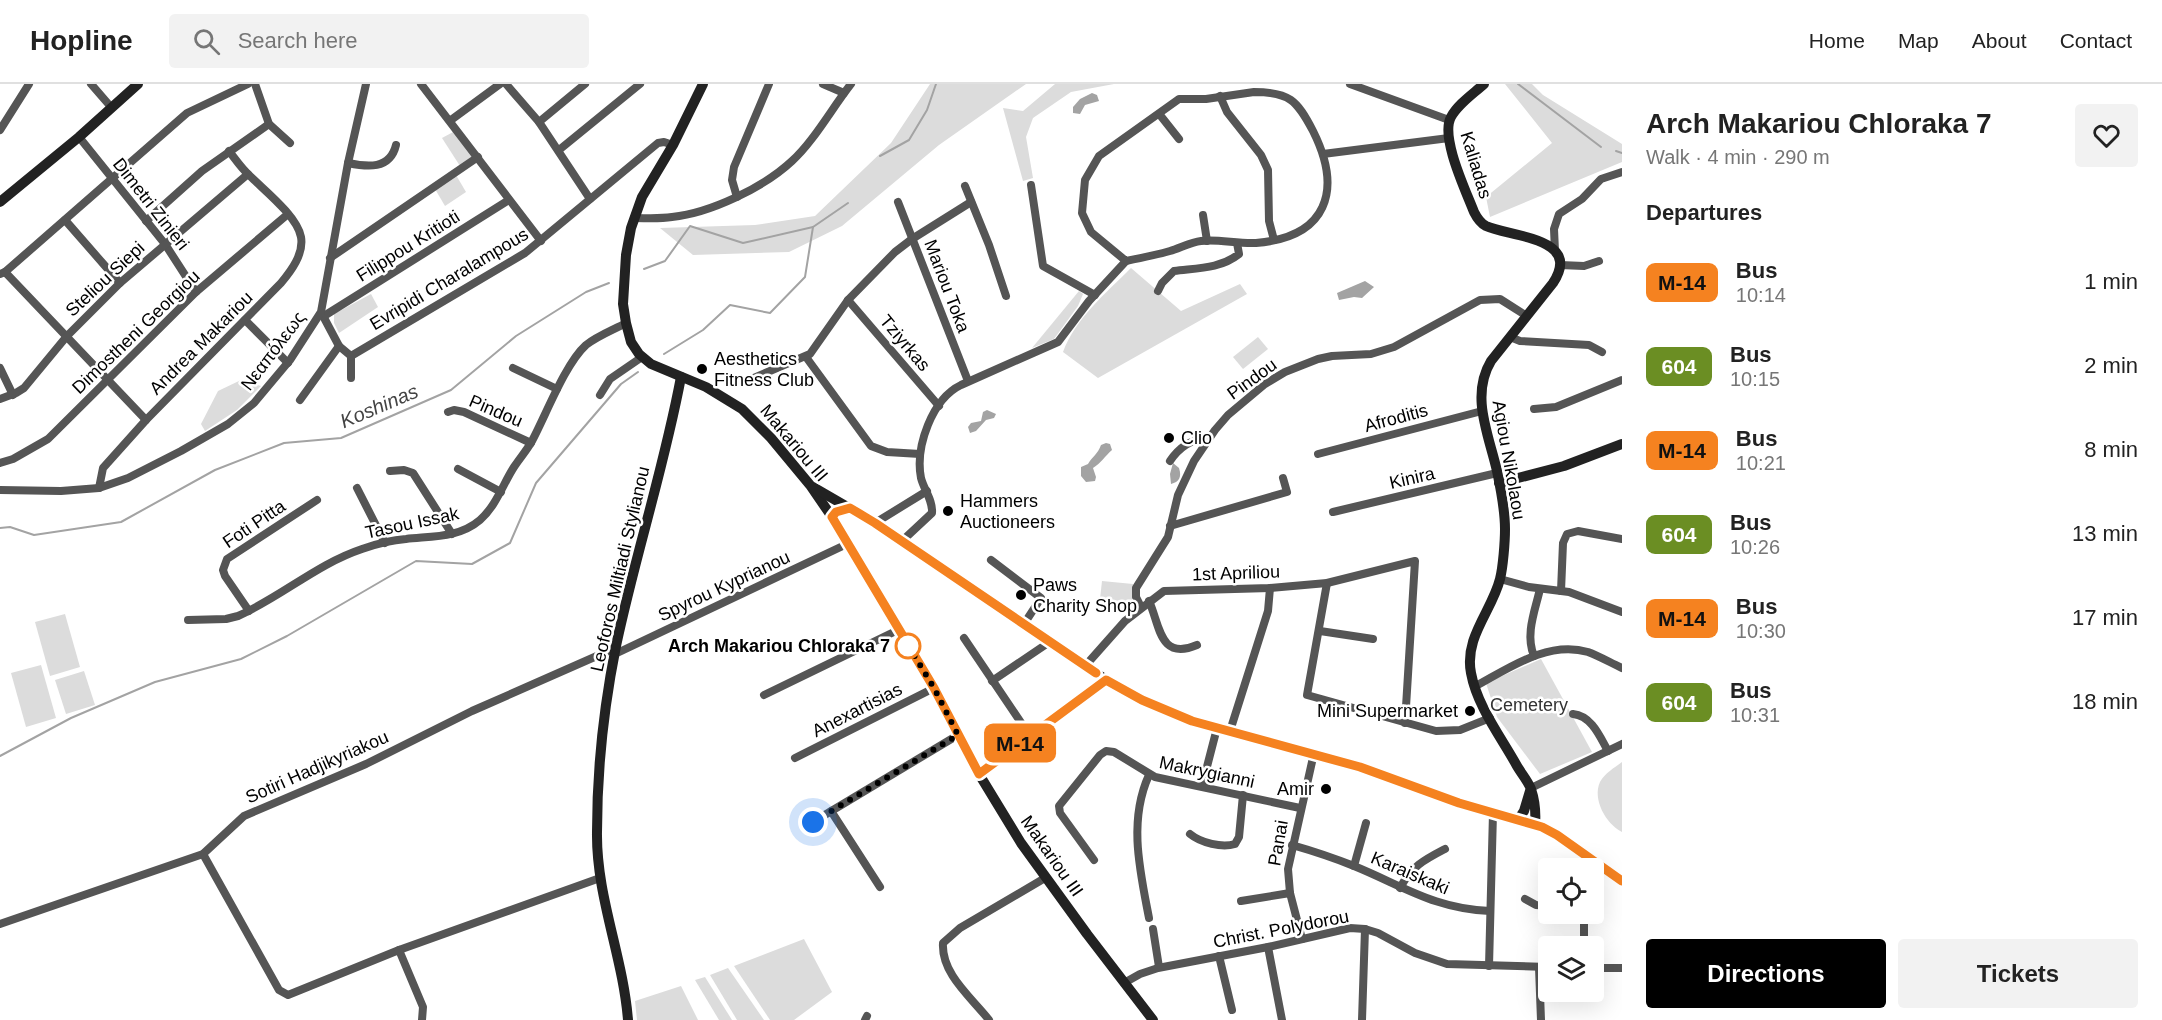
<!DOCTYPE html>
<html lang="en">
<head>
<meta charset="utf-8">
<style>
  body { margin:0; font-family:Helvetica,sans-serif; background:#f2f2f2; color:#222; height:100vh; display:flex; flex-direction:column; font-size:22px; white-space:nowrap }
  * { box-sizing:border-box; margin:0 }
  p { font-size:20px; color:#767676 }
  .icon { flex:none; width:33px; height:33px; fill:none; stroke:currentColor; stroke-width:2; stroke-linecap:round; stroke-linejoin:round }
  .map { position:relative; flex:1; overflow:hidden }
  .sheet { display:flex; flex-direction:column; background:#fff; width:540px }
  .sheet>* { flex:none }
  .badge { padding:0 12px; border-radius:9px; font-size:21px; line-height:39px }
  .tools { position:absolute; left:1538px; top:774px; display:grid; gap:12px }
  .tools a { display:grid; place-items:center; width:66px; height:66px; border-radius:6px; background:#fff; box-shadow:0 6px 24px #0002; font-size:30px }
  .you { position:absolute; width:30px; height:30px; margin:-15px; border:4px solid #fff; border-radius:50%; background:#1a73e8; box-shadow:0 0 0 9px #1a73e833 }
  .map>.badge { position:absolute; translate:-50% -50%; box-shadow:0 0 0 3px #fff }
  h2 { padding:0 24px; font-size:22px; line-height:54px }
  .round { display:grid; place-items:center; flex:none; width:63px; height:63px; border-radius:6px; background:#f2f2f2 }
  .summary { display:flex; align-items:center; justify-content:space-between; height:102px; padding:0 24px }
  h1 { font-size:28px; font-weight:700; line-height:45px }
  .primary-button { display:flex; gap:12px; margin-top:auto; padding:12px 24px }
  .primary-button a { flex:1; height:69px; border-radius:6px; background:#000; color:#fff; font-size:24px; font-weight:700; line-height:69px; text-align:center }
  .primary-button a+a { background:#f2f2f2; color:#222 }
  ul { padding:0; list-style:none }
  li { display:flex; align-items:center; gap:18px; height:84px; padding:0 24px }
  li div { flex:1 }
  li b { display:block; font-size:22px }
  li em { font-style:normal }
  li .badge { min-width:66px; font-weight:700; text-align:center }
  header { display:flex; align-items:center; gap:36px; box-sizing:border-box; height:84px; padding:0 30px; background:#fff; border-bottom:2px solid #e0e0e0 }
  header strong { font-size:28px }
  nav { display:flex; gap:33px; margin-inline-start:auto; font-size:21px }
  .search { width:420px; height:54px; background:#f2f2f2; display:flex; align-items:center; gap:15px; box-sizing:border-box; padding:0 21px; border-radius:6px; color:#767676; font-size:22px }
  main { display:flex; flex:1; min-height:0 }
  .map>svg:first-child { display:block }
  .green { fill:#dcdcdc }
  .water { fill:#a3a3a3 }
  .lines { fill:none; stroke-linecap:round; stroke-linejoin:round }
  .stream { stroke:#a3a3a3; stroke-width:2 }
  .street { stroke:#555; stroke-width:8 }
  .secondary { stroke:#222; stroke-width:10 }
  .line-casing { stroke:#fff; stroke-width:14 }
  .line { stroke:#f58220; stroke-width:9 }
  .walk { stroke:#000; stroke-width:6; stroke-dasharray:0 10.8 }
  .poi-dot { fill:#000; stroke:#fff; stroke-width:2 }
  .stop-dot { fill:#fff; stroke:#f58220; stroke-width:3 }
  .labels { text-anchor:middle; stroke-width:5; stroke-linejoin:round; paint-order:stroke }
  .street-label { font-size:18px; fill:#000; stroke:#fff }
  .poi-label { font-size:18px; fill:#000; stroke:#fff; text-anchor:start }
  .stop-label { font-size:18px; font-weight:bold; fill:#000; stroke:#fff; text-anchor:end }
  .park-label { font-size:18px; fill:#333; stroke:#fff }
  .water-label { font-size:20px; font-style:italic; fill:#444; stroke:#fff }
</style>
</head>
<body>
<header>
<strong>Hopline</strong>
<div class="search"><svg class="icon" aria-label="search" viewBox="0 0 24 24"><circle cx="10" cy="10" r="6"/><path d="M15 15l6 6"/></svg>Search here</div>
<nav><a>Home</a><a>Map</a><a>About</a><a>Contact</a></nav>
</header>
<main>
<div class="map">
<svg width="1622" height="936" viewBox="0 0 1622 936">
  <rect width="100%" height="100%" fill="#fff"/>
  <g class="green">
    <polygon points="930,0 1026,0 939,61 842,142 789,168 693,171 660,144 755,141 815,132 891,59"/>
    <polygon points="1055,0 1114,0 1071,8 1033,34 1026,53 1033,94 1023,97 1003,24 1023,27"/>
    <polygon points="1505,0 1532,0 1543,11 1622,60 1622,78 1490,133 1486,113 1552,59"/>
    <polygon points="455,47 473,73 460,82 442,54"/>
    <polygon points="456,91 466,108 445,122 435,105"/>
    <path d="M1131,184L1181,227L1240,200L1247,210L1098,294L1063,268C1075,235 1106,209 1131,184Z"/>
    <polygon points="1079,207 1083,210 1078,222 1054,255 1032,264"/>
    <polygon points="371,210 378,223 339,249 334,239 334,230"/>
    <polygon points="1258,253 1268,265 1243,285 1233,273"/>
    <polygon points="241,296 261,302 237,326 205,347 201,340 218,307"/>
    <polygon points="1102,497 1133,500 1132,518 1100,515"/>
    <polygon points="65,530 80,583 50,592 35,538"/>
    <polygon points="1541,575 1592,668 1540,690 1497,633 1486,599"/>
    <polygon points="41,581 56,634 26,643 11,589"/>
    <polygon points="84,587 95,621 66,630 55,596"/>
    <path d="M1622,678V748C1606,740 1592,715 1600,698C1605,689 1614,684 1622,678Z"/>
    <polygon points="804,855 832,908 794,936 770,936 734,882"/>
    <polygon points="728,884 764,936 737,936 710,891"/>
    <polygon points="705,893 732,936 719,936 695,896"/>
    <polygon points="681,902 698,936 637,936 635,917"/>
  </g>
  <g class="water">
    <polygon points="1092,9 1097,11 1099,17 1085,21 1080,30 1073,29 1073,23 1080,15"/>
    <polygon points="1365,197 1374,203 1362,214 1354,213 1339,216 1337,209"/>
    <polygon points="987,326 996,330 994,334 986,336 976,347 970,349 968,343 971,339 981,337 983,328"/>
    <path d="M1106,359L1110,360L1112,366C1105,372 1101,379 1093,384L1096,393L1095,397L1086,398L1081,392V383L1088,380C1092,373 1098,370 1101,361Z"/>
    <path d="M1173,379L1179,384C1182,393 1179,398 1171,400L1170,390Z"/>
  </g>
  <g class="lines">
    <g class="stream">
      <polyline points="1518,0 1601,63"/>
      <polyline points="1616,67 1622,69"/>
      <polyline points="880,72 909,56 927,26 936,0"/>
      <polyline points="644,185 665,177 690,142 743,159 813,143 848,119"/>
      <polyline points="664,270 703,246 730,221 770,229 805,193 813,143"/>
      <polyline points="0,444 10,443 34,451 121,438 215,386 284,359 341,354 451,306 516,252 586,208 609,199"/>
      <polyline points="0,672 71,634 155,598 241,575 287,552 416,477 472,480 510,459 536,399 621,300 638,288"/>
    </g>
    <g class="street">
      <polyline points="91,0 111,23"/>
      <polyline points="255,0 269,40 290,59"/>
      <polyline points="421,0 541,157"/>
      <polyline points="506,0 539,38 590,115"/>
      <polyline points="823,0 844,9"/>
      <polyline points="1350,0 1449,36"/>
      <path d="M1254,8C1289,8 1297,16 1313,47C1343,107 1327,153 1256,159C1238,160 1218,155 1201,157C1191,158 1180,164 1170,167C1156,171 1141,174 1126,177L1091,148L1082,129L1085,96L1099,72L1179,15H1206Z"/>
      <polyline points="1220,12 1227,28 1261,71 1268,86 1269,137 1274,156"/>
      <polyline points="1160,31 1179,55"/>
      <polyline points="451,36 500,0"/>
      <polyline points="539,38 585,0"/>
      <polyline points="0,46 29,0"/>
      <polyline points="79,53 165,160 196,208"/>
      <polyline points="559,66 640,0"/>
      <polyline points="1323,70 1449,54"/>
      <path d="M348,79C367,83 390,86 396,61"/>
      <polyline points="1031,101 1043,182 1095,211"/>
      <polyline points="965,102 989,161 1006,212"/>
      <polyline points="737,113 732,96 734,83 769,0"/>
      <polyline points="898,118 968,297"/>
      <polyline points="1203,131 1207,157"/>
      <path d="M634,134C647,134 659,135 672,133C710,129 763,104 792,77C814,57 832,24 851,0"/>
      <polyline points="65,136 120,199"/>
      <polyline points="146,137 202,87 269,40"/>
      <polyline points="1555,167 1554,145 1559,130 1582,115 1601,95 1622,88"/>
      <polyline points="330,174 478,73"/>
      <polyline points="1560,181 1584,182 1599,177"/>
      <polyline points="5,188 146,336"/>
      <polyline points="0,190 5,188 187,29 248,0"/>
      <path d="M1158,207L1162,199L1174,187C1197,184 1220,185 1239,170L1237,159"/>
      <polyline points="848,216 939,322"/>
      <polyline points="322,230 339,262 351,272 351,294"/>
      <polyline points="324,232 509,116"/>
      <polyline points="245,236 288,279"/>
      <polyline points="1510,253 1520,257 1589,261 1602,268"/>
      <polyline points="351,272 525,169 658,59 664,58 673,61"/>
      <polyline points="806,273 871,362 887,368 920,370"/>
      <polyline points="0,284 13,311"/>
      <polyline points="513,284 557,305"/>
      <polyline points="742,299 810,270 848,216 895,168 912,155 971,118"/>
      <polyline points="600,311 610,295 642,273"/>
      <polyline points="0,315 16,309 24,304 67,252 120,199 248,90"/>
      <polyline points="300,316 339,262"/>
      <polyline points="1534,325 1556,323 1622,296"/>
      <polyline points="448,328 454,326 464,328 531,359"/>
      <polyline points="1318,370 1482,327"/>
      <path d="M1170,377C1178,365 1192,353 1207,356"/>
      <polyline points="0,379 13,375 48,355 196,208 288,130"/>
      <polyline points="458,385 501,408"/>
      <polyline points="390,387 404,386 413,389 452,450"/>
      <path d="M99,404L103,384L146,336L281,199C291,187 304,170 301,153C297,132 265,107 250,92C242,85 236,76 229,67"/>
      <polyline points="357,404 385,459"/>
      <polyline points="0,406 61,407 99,404 128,394 181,367 228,340 254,319 290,276 321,228 348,79 366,0"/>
      <polyline points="1333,428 1497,389"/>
      <polyline points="875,439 927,407"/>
      <polyline points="1170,442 1287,408 1283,394"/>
      <path d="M902,457L932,429C933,416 924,406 921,394C915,363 932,315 961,301L1058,258L1089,217L1126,177"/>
      <polyline points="991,476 1041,514 1024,540"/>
      <polyline points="1500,495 1529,503 1569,508 1622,528"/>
      <polyline points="1327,499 1307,611 1436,647 1460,646 1490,634"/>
      <polyline points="1561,507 1563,459 1567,450 1578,447 1622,455"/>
      <path d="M1149,517C1160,541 1159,577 1197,561"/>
      <polyline points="1141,523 1136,513 1136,504 1168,453 1178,411 1194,377 1215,346 1228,331 1265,300 1285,288 1318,275 1332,272 1371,270 1394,263 1480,216 1500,215 1527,232"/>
      <polyline points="249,527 225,492 223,486 227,475 317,416"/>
      <path d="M188,536L226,535L238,532C281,513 317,480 362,465C376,460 392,456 406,455C432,452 459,454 480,436C496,422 503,400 514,383C520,374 527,366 532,357C546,331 565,280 586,261C597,252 613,246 626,239"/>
      <polyline points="1320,547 1373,555"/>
      <polyline points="964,554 1030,652"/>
      <polyline points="615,570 847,460"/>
      <path d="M1534,572C1525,550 1535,527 1540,505"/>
      <polyline points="1086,581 1125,537 1164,507 1270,504 1327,499 1415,477 1405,639"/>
      <polyline points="992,597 1051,557"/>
      <path d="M1474,603C1508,585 1547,556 1588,568C1599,572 1611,579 1622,584"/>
      <polyline points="764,611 898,546"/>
      <path d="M1573,630C1592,632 1600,653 1608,667"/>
      <polyline points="1230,647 1268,527 1270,504"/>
      <polyline points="795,674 934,604"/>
      <polyline points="979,690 1106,596"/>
      <polyline points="1202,702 1217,644"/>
      <polyline points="1531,704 1622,660"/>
      <polyline points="831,727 880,803"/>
      <polyline points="813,738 958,651"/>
      <path d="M1190,750C1201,759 1222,764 1235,760L1239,753L1243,711"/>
      <path d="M1292,761C1313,767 1334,774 1354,782C1403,802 1435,825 1490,827"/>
      <polyline points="203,770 279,906 288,911 399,866 600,794"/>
      <polyline points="1094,776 1060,729 1059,722 1100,671 1106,667 1114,668 1155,693 1300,724"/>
      <polyline points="1354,782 1366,739"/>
      <path d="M1400,804C1412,782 1424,776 1445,765"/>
      <polyline points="1525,815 1536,821 1548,822"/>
      <polyline points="1241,817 1290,809"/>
      <polyline points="1580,830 1584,839 1584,862"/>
      <path d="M1149,834C1140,787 1128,737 1149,691"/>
      <polyline points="0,840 203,770 244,732 366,680 472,627 615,564"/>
      <polyline points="1153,845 1159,883"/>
      <polyline points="1302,855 1290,809 1288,785 1314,669"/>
      <polyline points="1268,863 1282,936"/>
      <polyline points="399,866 423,923 422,936"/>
      <polyline points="1219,872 1232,926"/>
      <polyline points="1489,882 1493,729"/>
      <polyline points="1539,883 1541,936"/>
      <polyline points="1593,884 1622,884"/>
      <polyline points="1124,899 1140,890 1158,884 1268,863 1350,844 1365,845 1378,849 1415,869 1447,880 1548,883"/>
      <polyline points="865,936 867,932"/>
      <path d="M989,936C972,914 941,890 943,859L960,844L1045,794"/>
      <polyline points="1362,936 1365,845"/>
    </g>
    <g class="secondary">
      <polyline points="703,0 673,61 642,113 631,144 626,171 623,220 626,239 631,258 639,270 651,280 706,303 742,325 771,354 810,401 832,433 934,604 979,690 1021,759 1087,850 1153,936"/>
      <path d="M1484,0C1473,10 1458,20 1451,33C1440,53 1466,107 1474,128C1477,134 1480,139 1486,142C1510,153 1583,153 1553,199L1491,277C1470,312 1489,351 1497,387C1501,406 1505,426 1505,445C1505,458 1503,483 1500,495C1492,527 1464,553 1471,589C1477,622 1501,653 1517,682C1521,689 1528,697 1531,705C1535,717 1536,729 1535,741"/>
      <polyline points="0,118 79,53 138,0"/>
      <polyline points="1499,399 1564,382 1622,360"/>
      <polyline points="813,403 875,439 1106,596 1142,616 1192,637 1360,683 1459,719 1542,743 1557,751 1622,797"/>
      <polyline points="1518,736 1524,727 1530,707"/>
      <path d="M628,936C623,872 596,812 597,748C597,686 604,622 616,562C635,472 664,384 681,293"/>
    </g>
  </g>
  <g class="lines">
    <g class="line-casing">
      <polyline id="line" points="1096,589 875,439 850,424 836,428 832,433 934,604 979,690 1106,596 1142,616 1192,637 1360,683 1459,719 1542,743 1557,751 1622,797"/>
    </g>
    <use href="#line" class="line"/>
    <polyline class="walk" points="813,738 958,651 934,604 906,558 908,562"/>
  </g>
  <g class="poi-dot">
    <circle cx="702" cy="285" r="6"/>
    <circle cx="1169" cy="354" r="6"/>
    <circle cx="948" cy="427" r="6"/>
    <circle cx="1021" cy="511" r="6"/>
    <circle cx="1470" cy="627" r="6"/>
    <circle cx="1326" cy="705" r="6"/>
  </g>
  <circle class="stop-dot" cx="908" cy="562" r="12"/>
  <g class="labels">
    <g class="street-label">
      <text transform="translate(1476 81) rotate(73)" y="6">Kaliadas</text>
      <text transform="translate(151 120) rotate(52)" y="6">Dimetri Zinieri</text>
      <text transform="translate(408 162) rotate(-32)" y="6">Filippou Kritioti</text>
      <text transform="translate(105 195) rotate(-43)" y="6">Steliou Siepi</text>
      <text transform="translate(449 195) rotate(-31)" y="6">Evripidi Charalampous</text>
      <text transform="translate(947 202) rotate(69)" y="6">Mariou Toka</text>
      <text transform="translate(136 248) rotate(-44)" y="6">Dimostheni Georgiou</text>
      <text transform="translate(201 259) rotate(-45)" y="6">Andrea Makariou</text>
      <text transform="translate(905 259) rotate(50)" y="6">Tziyrkas</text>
      <text transform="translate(273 267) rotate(-53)" y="6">Νεαπόλεως</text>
      <text transform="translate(1252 295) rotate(-36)" y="6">Pindou</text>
      <text transform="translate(496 327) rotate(23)" y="6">Pindou</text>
      <text transform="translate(1396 334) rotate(-15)" y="6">Afroditis</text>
      <text transform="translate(794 359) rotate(50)" y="6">Makariou III</text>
      <text transform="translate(1509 376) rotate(80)" y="6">Agiou Nikolaou</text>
      <text transform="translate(1412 394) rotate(-13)" y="6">Kinira</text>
      <text transform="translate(412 439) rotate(-12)" y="6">Tasou Issak</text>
      <text transform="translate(254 440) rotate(-34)" y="6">Foti Pitta</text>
      <text transform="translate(620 485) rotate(-77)" y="6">Leoforos Miltiadi Stylianou</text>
      <text transform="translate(1236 489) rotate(-2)" y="6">1st Apriliou</text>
      <text transform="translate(724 502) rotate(-25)" y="6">Spyrou Kyprianou</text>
      <text transform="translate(857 626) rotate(-27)" y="6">Anexartisias</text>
      <text transform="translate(317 683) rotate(-24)" y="6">Sotiri Hadjikyriakou</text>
      <text transform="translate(1207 688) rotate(12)" y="6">Makrygianni</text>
      <text transform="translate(1278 759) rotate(-80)" y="6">Panai</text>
      <text transform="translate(1052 772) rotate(55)" y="6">Makariou III</text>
      <text transform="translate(1410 789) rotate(23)" y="6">Karaiskaki</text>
      <text transform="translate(1281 845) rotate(-11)" y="6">Christ. Polydorou</text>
    </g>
    <g class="poi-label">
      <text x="714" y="281">Aesthetics<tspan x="714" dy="21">Fitness Club</tspan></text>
      <text x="1181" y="360">Clio</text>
      <text x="960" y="423">Hammers<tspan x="960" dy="21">Auctioneers</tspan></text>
      <text x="1033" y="507">Paws<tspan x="1033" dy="21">Charity Shop</tspan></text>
      <text x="1458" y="633" text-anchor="end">Mini Supermarket</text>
      <text x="1314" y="711" text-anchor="end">Amir</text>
    </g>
    <g class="stop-label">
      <text x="890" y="568">Arch Makariou Chloraka 7</text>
    </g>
    <g class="park-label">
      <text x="1529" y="627">Cemetery</text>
    </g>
    <g class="water-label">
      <text transform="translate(379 322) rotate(-23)" y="7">Koshinas</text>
    </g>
  </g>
</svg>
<div class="tools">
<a><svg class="icon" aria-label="locate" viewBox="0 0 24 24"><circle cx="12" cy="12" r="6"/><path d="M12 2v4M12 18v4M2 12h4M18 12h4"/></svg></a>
<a><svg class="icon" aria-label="layers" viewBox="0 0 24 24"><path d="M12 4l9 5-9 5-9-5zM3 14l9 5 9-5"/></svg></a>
</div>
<div class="you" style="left:813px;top:738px"></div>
<b class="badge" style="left:1020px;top:659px;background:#f58220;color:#111">M-14</b>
</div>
<section class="sheet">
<div class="summary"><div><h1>Arch Makariou Chloraka 7</h1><p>Walk · 4 min · 290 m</p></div><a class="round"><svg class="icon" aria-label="heart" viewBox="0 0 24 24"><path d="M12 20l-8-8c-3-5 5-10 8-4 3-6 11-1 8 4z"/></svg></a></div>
<h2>Departures</h2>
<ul>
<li><span class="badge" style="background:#f58220;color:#111">M-14</span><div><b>Bus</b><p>10:14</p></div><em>1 min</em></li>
<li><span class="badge" style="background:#6b8e23;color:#fff">604</span><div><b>Bus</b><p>10:15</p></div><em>2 min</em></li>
<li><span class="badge" style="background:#f58220;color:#111">M-14</span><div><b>Bus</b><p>10:21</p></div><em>8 min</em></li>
<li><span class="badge" style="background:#6b8e23;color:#fff">604</span><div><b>Bus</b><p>10:26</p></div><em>13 min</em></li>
<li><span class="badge" style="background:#f58220;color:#111">M-14</span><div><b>Bus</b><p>10:30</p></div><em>17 min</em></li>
<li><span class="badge" style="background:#6b8e23;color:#fff">604</span><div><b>Bus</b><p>10:31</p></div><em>18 min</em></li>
</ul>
<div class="primary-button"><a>Directions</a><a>Tickets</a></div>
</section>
</main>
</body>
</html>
